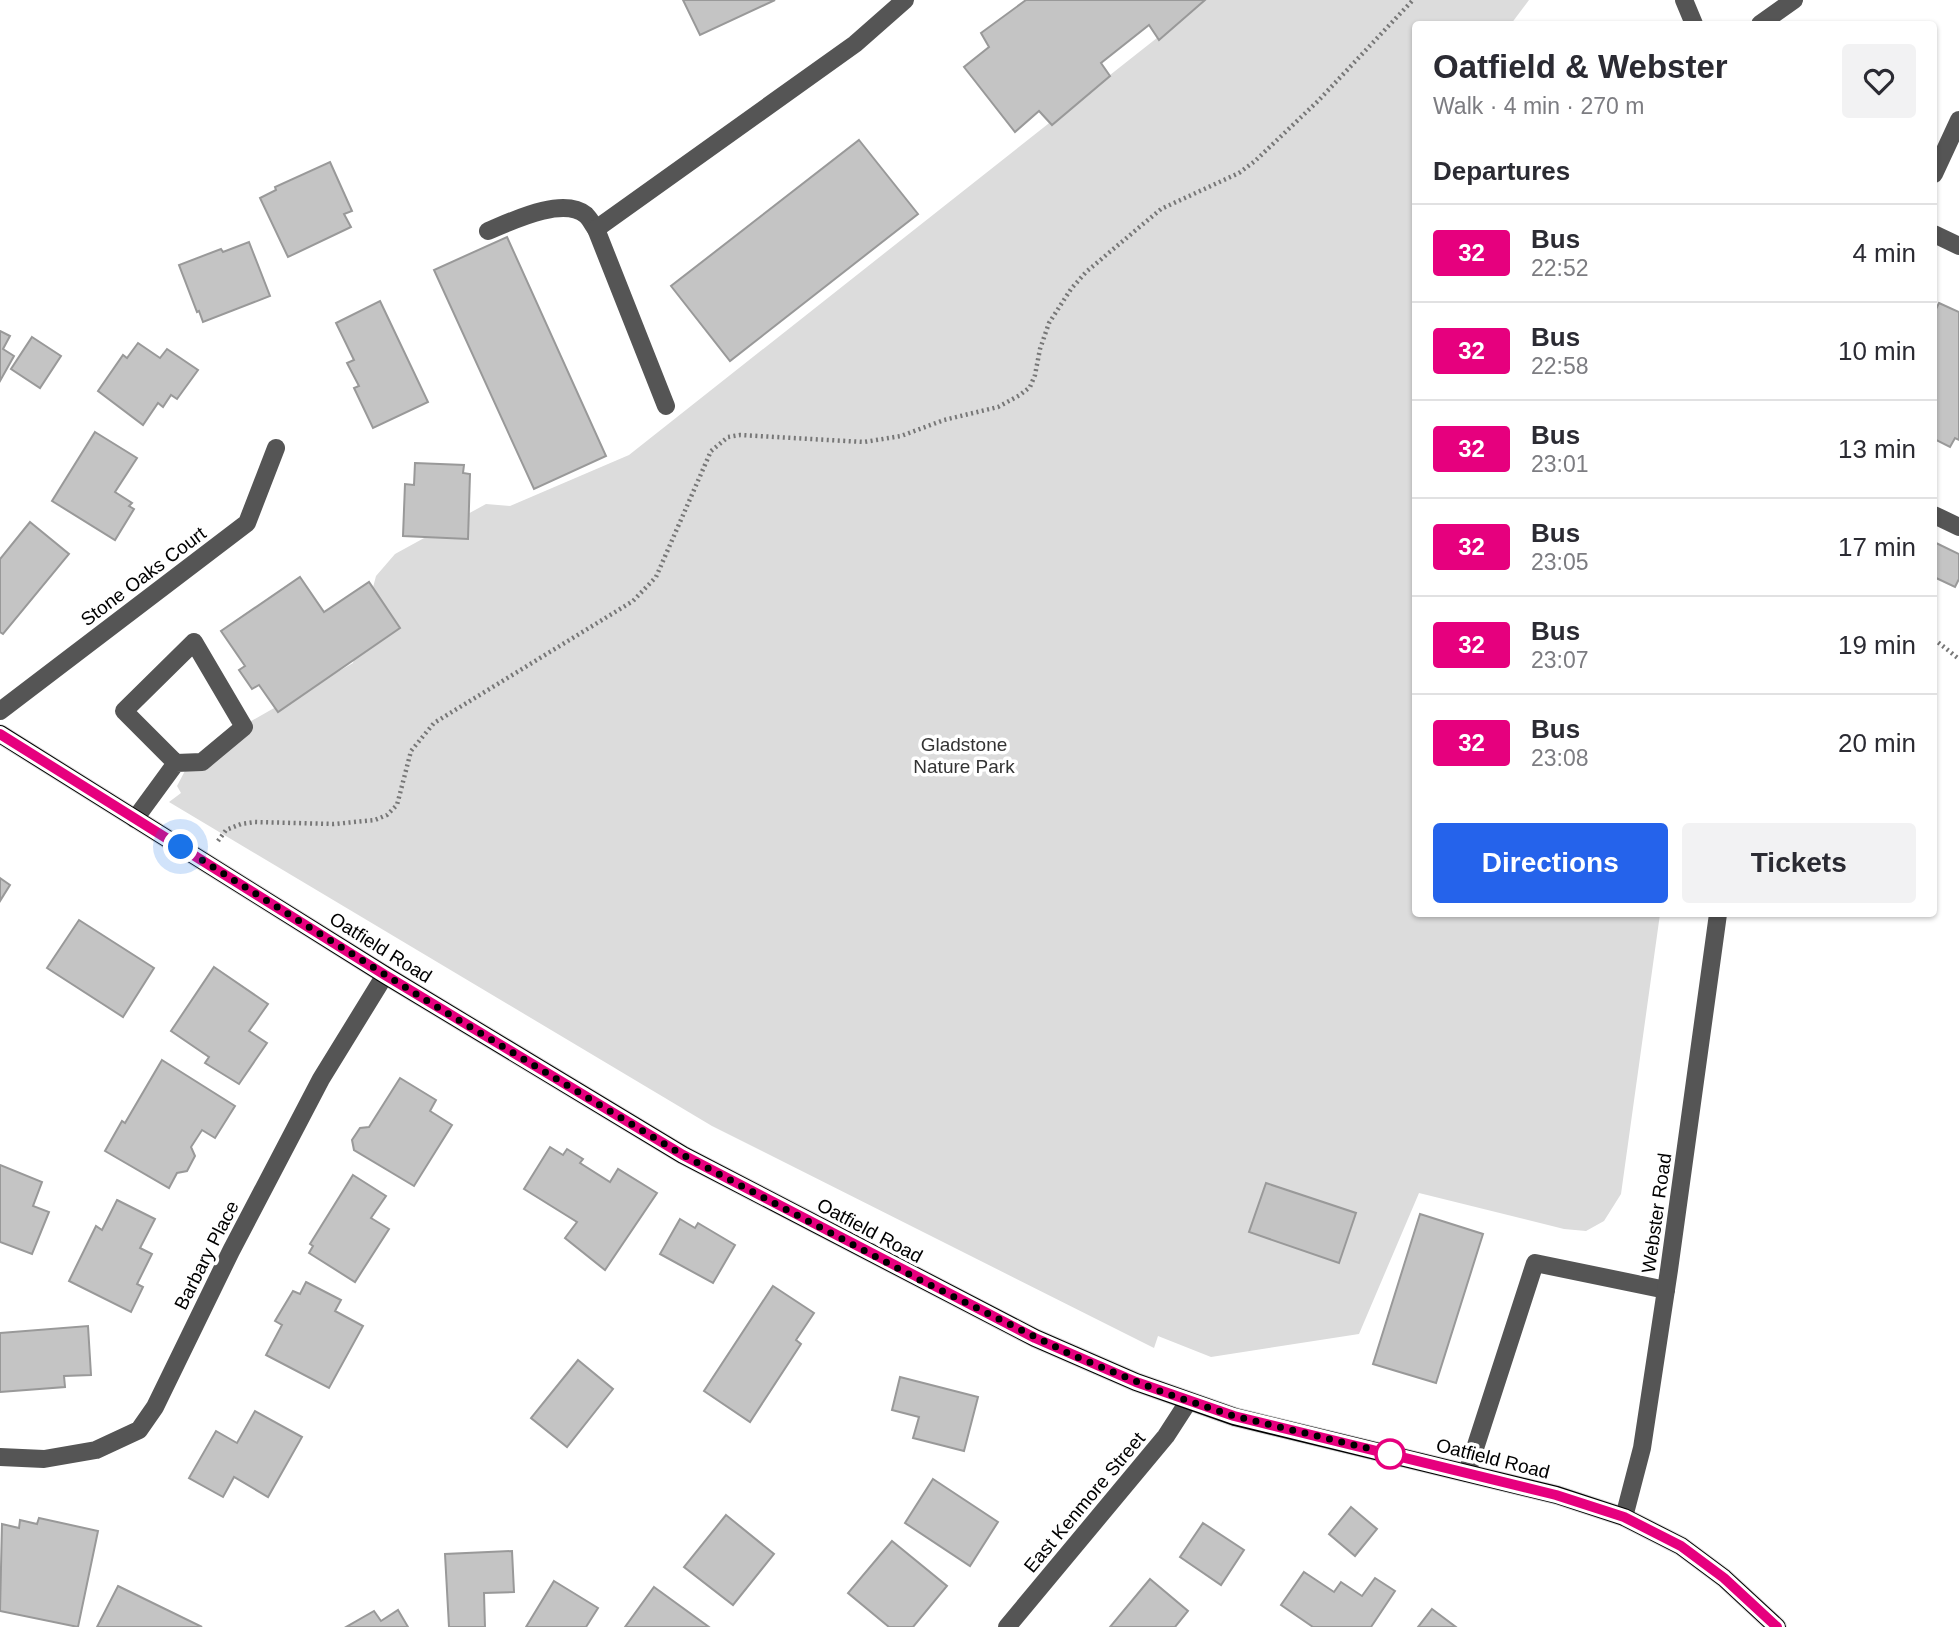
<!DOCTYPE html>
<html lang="en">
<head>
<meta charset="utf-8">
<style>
  body { margin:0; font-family:Helvetica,sans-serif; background:#f2f2f3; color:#2b2b33; height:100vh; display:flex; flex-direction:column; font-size:26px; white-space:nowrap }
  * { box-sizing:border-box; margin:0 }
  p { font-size:23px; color:#7c7c81 }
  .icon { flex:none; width:38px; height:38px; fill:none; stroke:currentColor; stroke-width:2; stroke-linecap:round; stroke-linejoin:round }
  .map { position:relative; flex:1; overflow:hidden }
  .sheet { position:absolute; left:1412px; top:21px; width:525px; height:896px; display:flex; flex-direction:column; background:#fff; border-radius:7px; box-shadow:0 2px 5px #0004 }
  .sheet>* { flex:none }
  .badge { padding:0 14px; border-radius:5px; font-size:24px; line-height:46px }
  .you { position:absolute; width:35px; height:35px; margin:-18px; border:5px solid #fff; border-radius:50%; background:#1a73e8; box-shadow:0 0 0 10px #1a73e833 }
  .map>.badge { position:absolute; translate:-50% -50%; box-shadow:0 0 0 4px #fff }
  h2 { padding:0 21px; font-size:26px; line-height:63px }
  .round { display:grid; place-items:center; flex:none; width:74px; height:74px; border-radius:7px; background:#f2f2f3 }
  .summary { display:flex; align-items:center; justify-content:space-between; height:119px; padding:0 21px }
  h1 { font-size:33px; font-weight:600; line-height:52px }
  .cta { display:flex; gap:14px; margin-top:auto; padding:14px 21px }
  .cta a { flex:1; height:80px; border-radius:7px; background:#2563eb; color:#fff; font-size:28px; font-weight:600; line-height:80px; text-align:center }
  .cta a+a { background:#f2f2f3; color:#2b2b33 }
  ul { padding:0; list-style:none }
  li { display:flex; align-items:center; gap:21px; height:98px; padding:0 21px; border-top:2px solid #e1e1e2 }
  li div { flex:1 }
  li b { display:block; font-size:26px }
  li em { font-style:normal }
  li .badge { min-width:77px; font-weight:700; text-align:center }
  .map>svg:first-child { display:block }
  .green { fill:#dcdcdc }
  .building { fill:#c4c4c4; stroke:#999; stroke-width:2 }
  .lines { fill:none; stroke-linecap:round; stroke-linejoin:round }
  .major-casing { stroke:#dbdbdb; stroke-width:20 }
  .path { stroke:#777; stroke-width:4.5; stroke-dasharray:2 3.5; stroke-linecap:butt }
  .minor { stroke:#555; stroke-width:18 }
  .major { stroke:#000; stroke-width:18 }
  .line-casing { stroke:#fff; stroke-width:16 }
  .line { stroke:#e6007e; stroke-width:10 }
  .walk { stroke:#000; stroke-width:7; stroke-dasharray:0 12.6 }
  .stop-dot { fill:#fff; stroke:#e6007e; stroke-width:3.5 }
  .labels { text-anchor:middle; stroke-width:7; stroke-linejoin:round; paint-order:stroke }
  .street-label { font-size:19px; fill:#000; stroke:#fff }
  .park-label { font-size:19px; fill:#333; stroke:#fff }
</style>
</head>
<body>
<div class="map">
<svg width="1959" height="1627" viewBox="0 0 1959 1627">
  <rect width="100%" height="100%" fill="#fff"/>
  <polygon class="green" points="1205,0 1529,0 1511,24 1416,24 1416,914 1660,914 1621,1194 1604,1221 1586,1231 1564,1229 1419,1193 1359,1334 1211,1357 1158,1336 1154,1348 712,1126 169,802 181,793 177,786 188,765 232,732 353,663 376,576 395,554 486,504 510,506 629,455"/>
  <g class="building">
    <polygon points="683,0 775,0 700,35"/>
    <polygon points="1026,0 1205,0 1159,40 1149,25 1101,63 1110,76 1052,125 1039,111 1015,132 964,67 989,47 981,33"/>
    <polygon points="859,140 918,214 730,361 671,286"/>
    <polygon points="330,162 352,211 344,214 351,227 288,257 260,198 276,190 275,187"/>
    <polygon points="507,237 606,456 534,489 434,270"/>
    <polygon points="249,242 270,296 203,322 199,311 197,312 179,265 221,249 223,252"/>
    <polygon points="380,301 428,402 373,428 354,388 359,386 347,363 354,360 336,323"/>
    <polygon points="1939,303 1959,312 1959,440 1955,438 1950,447 1934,439 1934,313"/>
    <polygon points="0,331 10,336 3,349 14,356 0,381"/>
    <polygon points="32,337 61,356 40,388 11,369"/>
    <polygon points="138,343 160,358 167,349 198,370 177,399 171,395 163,407 158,403 143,425 98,391 123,355 127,358"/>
    <polygon points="95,432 137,458 115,492 132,503 129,506 134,509 115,540 52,501"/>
    <polygon points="415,463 464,465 463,473 470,474 468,539 403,536 405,484 414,485"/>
    <polygon points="30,522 69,554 3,634 0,632 0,559"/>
    <polygon points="1934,542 1959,554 1959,579 1955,587 1934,577"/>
    <polygon points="300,577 324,612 369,582 400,628 278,712 259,685 252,689 239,670 245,666 221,631"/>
    <polygon points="0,878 10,885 0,901"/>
    <polygon points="79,920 154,968 123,1017 47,968"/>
    <polygon points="214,967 268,1004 249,1031 267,1043 239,1084 205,1063 209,1057 171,1031"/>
    <polygon points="162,1060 235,1106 215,1138 202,1130 191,1147 195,1156 187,1171 177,1173 169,1188 105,1151 122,1121 125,1123"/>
    <polygon points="400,1078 436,1100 430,1111 452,1125 414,1186 354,1150 352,1140 360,1128 369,1127"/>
    <polygon points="550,1147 563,1155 567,1149 583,1159 580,1163 610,1182 618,1169 657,1193 605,1270 565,1238 577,1222 524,1189"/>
    <polygon points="0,1165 42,1182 33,1206 49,1212 32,1254 0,1242"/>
    <polygon points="353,1175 386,1196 371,1218 389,1229 355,1282 309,1253 313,1246 310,1244"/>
    <polygon points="1266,1183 1356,1213 1339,1263 1249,1232"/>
    <polygon points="117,1200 155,1219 140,1248 152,1254 137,1284 143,1287 131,1312 69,1281 96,1226 102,1230"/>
    <polygon points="1420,1214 1483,1234 1436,1383 1373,1364"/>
    <polygon points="680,1219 695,1228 698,1223 735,1245 713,1283 660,1254"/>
    <polygon points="306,1282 341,1300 335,1311 363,1326 329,1388 266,1355 282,1325 275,1321 293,1291 300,1294"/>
    <polygon points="773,1286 814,1313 796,1340 801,1344 750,1422 704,1391"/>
    <polygon points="88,1326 91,1375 64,1376 65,1387 0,1392 0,1333"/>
    <polygon points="578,1360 613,1389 567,1447 531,1418"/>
    <polygon points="900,1377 978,1397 964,1451 913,1438 919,1417 892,1410"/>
    <polygon points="255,1411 302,1437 268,1497 234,1477 223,1497 189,1478 216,1431 237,1443"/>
    <polygon points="933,1479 998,1522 970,1566 905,1523"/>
    <polygon points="1351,1507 1377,1529 1355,1556 1329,1534"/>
    <polygon points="726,1515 774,1554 733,1605 684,1567"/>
    <polygon points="39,1518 98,1531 78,1627 0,1611 2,1524 19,1528 20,1520 37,1524"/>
    <polygon points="1203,1523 1244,1550 1221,1585 1180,1557"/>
    <polygon points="892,1541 947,1586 913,1627 889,1627 848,1593"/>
    <polygon points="512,1551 514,1592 484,1593 485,1627 449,1627 445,1554"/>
    <polygon points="1304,1572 1334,1592 1341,1582 1362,1596 1375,1578 1395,1591 1371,1627 1313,1627 1281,1605"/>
    <polygon points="1150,1579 1188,1611 1175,1627 1110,1627"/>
    <polygon points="554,1581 598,1608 586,1627 526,1627"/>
    <polygon points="118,1586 202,1627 97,1627"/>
    <polygon points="654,1587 709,1627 625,1627"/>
    <polygon points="1432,1609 1456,1627 1418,1627"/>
    <polygon points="398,1610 408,1627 346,1627 374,1611 381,1621"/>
  </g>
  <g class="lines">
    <g class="major-casing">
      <polyline id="major" points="0,734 385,975 683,1155 1035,1338 1136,1382 1235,1417 1557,1495 1624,1517 1681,1546 1724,1578 1777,1627"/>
    </g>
    <g class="path">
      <polyline points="1934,639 1959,659"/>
      <polyline points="218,841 226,830 241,824 255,822 334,824 375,820 387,815 397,805 411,751 434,723 633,601 656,577 711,451 728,437 740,435 864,442 901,436 944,420 998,407 1020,395 1030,387 1035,375 1040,349 1049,323 1071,289 1086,272 1161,209 1239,173 1255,161 1318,101 1413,0"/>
    </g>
    <g class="minor">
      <polyline points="1684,0 1694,24"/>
      <polyline points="1760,24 1794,0"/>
      <polyline points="1934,174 1959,120"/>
      <path d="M488,231C512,221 563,196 586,215C590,219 593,225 596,229"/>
      <polyline points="1934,234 1959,246"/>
      <polyline points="666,406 596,229 855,44 905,0"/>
      <polyline points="1934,515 1959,527"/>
      <polyline points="0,711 247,523 276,448"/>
      <polyline points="135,819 176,763 202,762 244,727 194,642 124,711 176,763"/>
      <polyline points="0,1457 44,1459 96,1450 139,1430 155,1407 231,1251 321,1079 385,975"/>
      <polyline points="1467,1473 1535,1263 1666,1290"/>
      <polyline points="1624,1517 1642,1448 1669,1270 1718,914"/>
      <polyline points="1007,1627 1166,1436 1188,1402"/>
    </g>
    <use href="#major" class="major"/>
  </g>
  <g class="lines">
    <g class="line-casing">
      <polyline id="line" points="0,734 385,975 683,1155 1035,1338 1136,1382 1234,1416 1556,1495 1624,1517 1681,1546 1724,1578 1777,1627"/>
    </g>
    <use href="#line" class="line"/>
    <polyline class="walk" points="181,847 429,1002 683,1155 920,1280 1072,1355 1162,1392 1234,1416 1400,1456 1390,1454"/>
  </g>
  <circle class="stop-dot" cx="1390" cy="1454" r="14"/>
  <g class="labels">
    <g class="street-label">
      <text transform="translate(143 576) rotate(-37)" y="7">Stone Oaks Court</text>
      <text transform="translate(381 947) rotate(32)" y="7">Oatfield Road</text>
      <text transform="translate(1656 1213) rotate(-82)" y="7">Webster Road</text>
      <text transform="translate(870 1230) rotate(28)" y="7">Oatfield Road</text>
      <text transform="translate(206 1255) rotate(-63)" y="7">Barbary Place</text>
      <text transform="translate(1493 1458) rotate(14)" y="7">Oatfield Road</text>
      <text transform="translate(1084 1502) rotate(-50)" y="7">East Kenmore Street</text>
    </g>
    <g class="park-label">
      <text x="964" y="751">Gladstone<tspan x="964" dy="22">Nature Park</tspan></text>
    </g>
  </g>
</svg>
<div class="you" style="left:181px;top:847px"></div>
<section class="sheet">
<div class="summary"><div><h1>Oatfield &amp; Webster</h1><p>Walk · 4 min · 270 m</p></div><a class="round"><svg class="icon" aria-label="heart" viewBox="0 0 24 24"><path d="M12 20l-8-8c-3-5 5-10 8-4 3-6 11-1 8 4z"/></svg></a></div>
<h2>Departures</h2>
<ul>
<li><span class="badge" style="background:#e6007e;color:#fff">32</span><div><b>Bus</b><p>22:52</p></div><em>4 min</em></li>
<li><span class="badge" style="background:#e6007e;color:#fff">32</span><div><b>Bus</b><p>22:58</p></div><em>10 min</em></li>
<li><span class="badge" style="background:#e6007e;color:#fff">32</span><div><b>Bus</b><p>23:01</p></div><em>13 min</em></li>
<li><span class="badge" style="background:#e6007e;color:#fff">32</span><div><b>Bus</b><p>23:05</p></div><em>17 min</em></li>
<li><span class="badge" style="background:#e6007e;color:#fff">32</span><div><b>Bus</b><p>23:07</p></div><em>19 min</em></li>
<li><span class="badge" style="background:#e6007e;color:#fff">32</span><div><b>Bus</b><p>23:08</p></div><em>20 min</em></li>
</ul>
<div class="cta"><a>Directions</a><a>Tickets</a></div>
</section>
</div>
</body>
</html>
